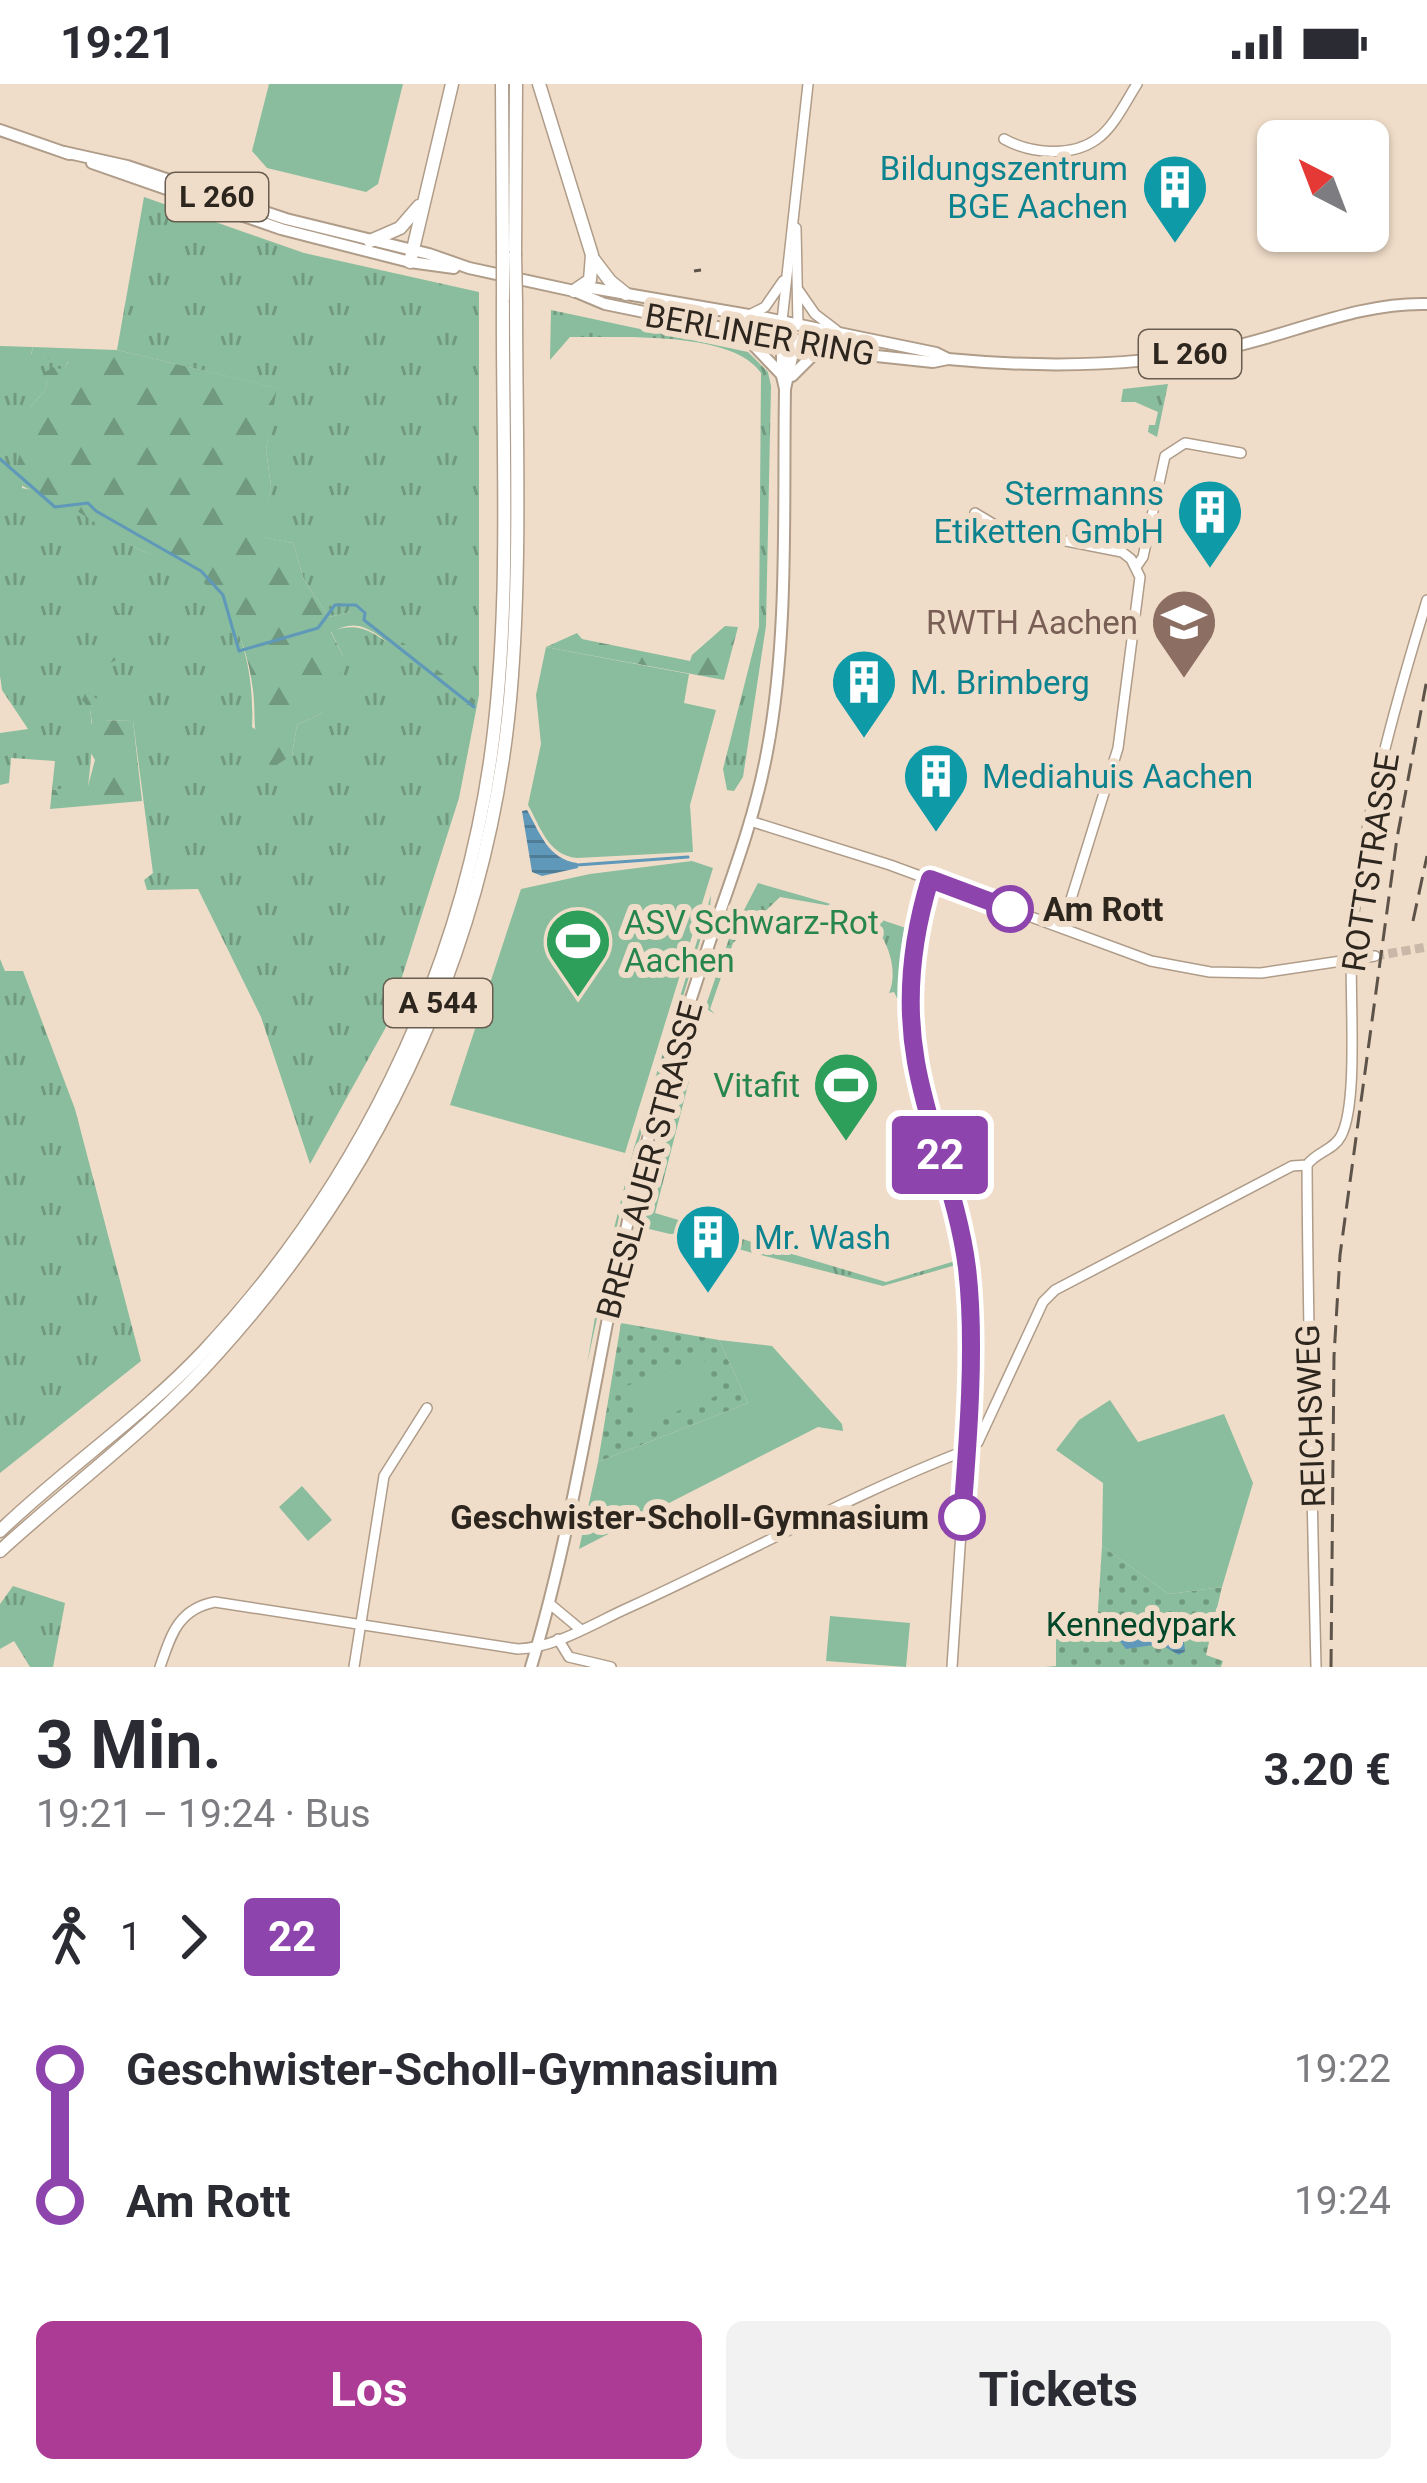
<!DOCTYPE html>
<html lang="de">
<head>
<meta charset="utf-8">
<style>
  body { margin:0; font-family:Roboto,sans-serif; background:#f2f2f3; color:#2b2b33; height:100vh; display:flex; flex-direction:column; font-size:45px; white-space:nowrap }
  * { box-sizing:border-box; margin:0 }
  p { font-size:39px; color:#7c7c81 }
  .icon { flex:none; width:66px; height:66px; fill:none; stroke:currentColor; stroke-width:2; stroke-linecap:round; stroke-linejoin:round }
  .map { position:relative; height:1583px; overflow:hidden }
  .panel { display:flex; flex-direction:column; background:#fff; flex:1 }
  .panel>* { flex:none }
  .badge { padding:0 24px; border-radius:9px; font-size:42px; line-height:78px }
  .needle { width:78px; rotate:318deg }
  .tools { position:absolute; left:1257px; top:36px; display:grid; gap:24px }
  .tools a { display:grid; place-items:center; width:132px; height:132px; border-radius:18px; background:#fff; box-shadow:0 3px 9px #0004; font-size:60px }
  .map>.badge { position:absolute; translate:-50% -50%; box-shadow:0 0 0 6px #fff }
  .legs { display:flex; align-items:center; gap:18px; height:132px; padding:0 36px; font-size:39px }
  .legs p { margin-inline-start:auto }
  .head { display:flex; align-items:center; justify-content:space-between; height:204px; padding:0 36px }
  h1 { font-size:66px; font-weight:700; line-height:90px }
  .primary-button { display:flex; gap:24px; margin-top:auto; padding:24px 36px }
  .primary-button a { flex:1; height:138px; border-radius:18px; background:#ac3b96; color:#fff; font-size:48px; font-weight:700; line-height:138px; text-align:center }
  .primary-button a+a { background:#f2f2f3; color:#2b2b33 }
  ul { padding:0 36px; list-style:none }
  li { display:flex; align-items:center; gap:42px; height:132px; font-size:45px }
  li i { display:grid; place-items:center; width:18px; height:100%; margin:0 15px; background:currentColor }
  li i::after { content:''; width:30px; height:30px; margin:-15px; border:9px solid; border-radius:50%; background:#fff }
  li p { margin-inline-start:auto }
  li:first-child i { background:linear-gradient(#0000 50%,currentColor 0) }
  li:last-child i { background:linear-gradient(currentColor 50%,#0000 0) }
  .status { display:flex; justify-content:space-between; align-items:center; height:84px; padding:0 60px; background:#fff; direction:ltr }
  .status svg { height:33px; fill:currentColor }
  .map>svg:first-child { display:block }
  .grass { fill:url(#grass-tufts) }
  .forest { fill:url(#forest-firs) }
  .park { fill:url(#park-dots) }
  .garden { fill:#89bd9d }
  .water { fill:url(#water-rules) }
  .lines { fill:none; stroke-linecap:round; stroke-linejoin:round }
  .stream { stroke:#5f98b9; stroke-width:3 }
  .minor-tunnel { stroke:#c9b8a7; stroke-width:9; stroke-dasharray:9 4.5; stroke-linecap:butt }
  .minor-casing { stroke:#af9c89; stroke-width:12 }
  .major-casing { stroke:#af9c89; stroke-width:14 }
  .highway-casing { stroke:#af9c89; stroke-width:15 }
  .minor { stroke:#fff; stroke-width:9 }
  .major { stroke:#fff; stroke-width:10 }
  .highway { stroke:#fff; stroke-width:12 }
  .rail { stroke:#5d5348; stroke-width:3; stroke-dasharray:18 9; stroke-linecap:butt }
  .highway-bridge-casing { stroke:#af9c89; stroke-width:15; stroke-linecap:butt }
  .highway-bridge { stroke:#fff; stroke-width:12 }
  .line-1-casing { stroke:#fff; stroke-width:27 }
  .line-1 { stroke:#8e44ad; stroke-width:18 }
  .stop-1-dot { fill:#fff; stroke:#8e44ad; stroke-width:6 }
  .labels { text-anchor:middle; stroke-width:12; stroke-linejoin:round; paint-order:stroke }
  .shield { fill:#f0ddc9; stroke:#685d51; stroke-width:3 }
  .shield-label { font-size:30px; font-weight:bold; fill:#2d261e }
  .culture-label { font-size:33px; fill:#0d838f; stroke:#f0ddc9; text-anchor:start }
  .street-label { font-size:33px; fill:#2d261e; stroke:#f0ddc9 }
  .education-label { font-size:33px; fill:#785e54; stroke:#f0ddc9; text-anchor:end }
  .stop-label { font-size:33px; font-weight:bold; fill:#2d261e; stroke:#f0ddc9; text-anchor:start }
  .leisure-label { font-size:33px; fill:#27864d; stroke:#f0ddc9; text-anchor:start }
  .park-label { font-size:33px; fill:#004829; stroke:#f0ddc9 }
</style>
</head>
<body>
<div class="status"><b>19:21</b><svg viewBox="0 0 49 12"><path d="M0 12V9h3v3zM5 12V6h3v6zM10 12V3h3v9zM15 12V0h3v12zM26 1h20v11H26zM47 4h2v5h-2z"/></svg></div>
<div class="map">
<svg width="1427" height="1583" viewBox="0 0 1427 1583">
  <defs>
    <pattern id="grass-tufts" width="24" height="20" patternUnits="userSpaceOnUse" patternTransform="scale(3)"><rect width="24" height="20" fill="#89bd9d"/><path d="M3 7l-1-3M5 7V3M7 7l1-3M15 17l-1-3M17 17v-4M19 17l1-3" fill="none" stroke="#70997f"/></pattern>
    <pattern id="forest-firs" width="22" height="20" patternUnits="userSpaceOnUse" patternTransform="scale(3)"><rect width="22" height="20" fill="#89bd9d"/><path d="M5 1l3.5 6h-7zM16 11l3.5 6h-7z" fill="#70997f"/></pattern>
    <pattern id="park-dots" width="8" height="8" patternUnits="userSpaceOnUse" patternTransform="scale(3)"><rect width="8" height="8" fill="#89bd9d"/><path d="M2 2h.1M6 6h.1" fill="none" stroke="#70997f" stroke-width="1.8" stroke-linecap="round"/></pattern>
    <pattern id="water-rules" width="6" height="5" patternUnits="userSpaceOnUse" patternTransform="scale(3)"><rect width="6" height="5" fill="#5f98b9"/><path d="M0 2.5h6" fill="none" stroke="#4f7c96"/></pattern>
  </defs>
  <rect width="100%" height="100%" fill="#f0ddc9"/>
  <g class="grass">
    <path d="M144,113L304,169L479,208V611L459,714L386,943L310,1080L261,933L198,805L147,806L144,796L153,789L133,637L103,636L90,625C94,653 91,676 88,703L52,706L55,677L11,674L9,699L0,701V649L28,645L2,606L0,592V262L33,263L31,270L68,277L64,287L46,294L47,304L30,323L22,404C62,411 96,439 129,460C145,470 164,473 181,481C239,512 255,583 252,643L292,671L297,641L322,629L343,572L331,547C356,539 366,544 387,558L351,528L329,533L304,496L293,459L261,453L271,402L266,366L276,304L117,266Z"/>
    <path d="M551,226L748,268L768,288L771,302L766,542L743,693L734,707L727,706L723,685L759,543L761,289C732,246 618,254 570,253L550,276Z"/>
    <polygon points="1168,300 1157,353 1148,348 1149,341 1155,341 1158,328 1135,318 1121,318 1123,305"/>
    <polygon points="758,799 848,825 780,813 733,859 710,925 715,930 705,924 738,829 742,830"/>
    <polygon points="711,811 710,824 627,1096 587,1280 602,1193 634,1064"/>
    <path d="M870,832L906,844L899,918L894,908L889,909C899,888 888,852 868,837Z"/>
    <polygon points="0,875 5,887 23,887 75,1025 141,1277 0,1389"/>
    <polygon points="683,989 689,997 655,1129 886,1198 955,1177 956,1181 883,1202 730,1163 690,1148 670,1150 649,1145 644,1138"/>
    <polygon points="13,1502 65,1519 53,1583 30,1583 14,1557 0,1565 0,1520"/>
  </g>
  <g class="forest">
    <path d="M33,263L117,266L277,304L266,366L271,402L262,453L293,459L304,496L329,533L351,528L367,530L475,616L474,630C449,610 386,548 359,542C348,540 341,544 331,548L343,572L337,614L322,629L297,641L292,671L272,684C249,653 257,640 253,606C248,564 234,531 205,500C185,478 157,475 132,462C108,449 87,431 62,419C46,411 25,407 14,395L30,323L47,304L45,288L54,283L64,286L68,278L31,271Z"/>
    <path d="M119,529L129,544L130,569L106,581L99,575C102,559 103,537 119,529Z"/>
    <polygon points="725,542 738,543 724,596 546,563 577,549 582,555 690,577 692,571"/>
    <polygon points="86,608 99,616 103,636 133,637 142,717 50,725 52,706 88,702 95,676 79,649 92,639 90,625 82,616"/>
  </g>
  <g class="park">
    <polygon points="621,1239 719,1256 748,1319 598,1378"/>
    <polygon points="1102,1462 1169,1510 1222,1503 1206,1571 1223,1577 1221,1583 1045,1583 1056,1582 1056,1540 1097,1542"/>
  </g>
  <g class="garden">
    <polygon points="269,0 403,0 378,100 366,108 267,84 252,67"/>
    <path d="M546,563L689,590L684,619L716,626L690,721L693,768L577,774C548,771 541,744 528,721L541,660L536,611Z"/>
    <polygon points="692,777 713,784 625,1069 450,1021 521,805 590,790"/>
    <polygon points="719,1256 772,1262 842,1340 843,1347 818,1343 579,1465 598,1378 748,1319"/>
    <polygon points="703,1273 719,1311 640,1342 624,1303"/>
    <polygon points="1110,1316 1138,1358 1224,1330 1253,1399 1222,1503 1169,1510 1102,1462 1103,1399 1056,1366 1079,1336"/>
    <polygon points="302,1402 332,1436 308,1457 279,1423"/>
    <polygon points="830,1532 910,1539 906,1583 826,1577"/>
  </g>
  <g class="water">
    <path d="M527,726C540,749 548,775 577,779L578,784L542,792L532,788L522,727Z"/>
    <polygon points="1122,1530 1162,1537 1183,1550 1185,1567 1179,1571 1160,1560 1126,1565 1118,1555"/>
  </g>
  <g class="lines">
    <g class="stream">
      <polyline points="0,375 55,423 88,419 96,427 201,487 223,511 239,567 318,544 335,521 356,521 365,529 364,536 474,623"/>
      <polyline points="577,781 688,773"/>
    </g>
    <polyline class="minor-tunnel" points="1375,872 1427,863"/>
    <g class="minor-casing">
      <g id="minor">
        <path d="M1004,55C1029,69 1071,74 1097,55C1114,43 1126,17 1137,0"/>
        <polyline points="796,144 798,241"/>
        <polyline points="799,207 815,230 836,246"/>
        <polyline points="749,231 765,223 783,197"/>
        <polyline points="782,237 808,0"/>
        <polyline points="975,429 1000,444 1122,468 1131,475 1140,493 1118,664 1062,844"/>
        <polyline points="1136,483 1143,473 1165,372 1185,359 1241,369"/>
        <polyline points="750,737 890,781 1151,877 1210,888 1261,889 1375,872"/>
        <polyline points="930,795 912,879 912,951 964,1167 969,1205 963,1418 952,1583"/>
        <path d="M1307,1081C1308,1249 1312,1416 1316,1583"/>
        <polyline points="550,1520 580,1545"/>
        <polyline points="558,1555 569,1573 611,1583"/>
        <path d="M160,1583C171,1551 178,1525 215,1518L518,1565C556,1564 596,1538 630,1523C742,1472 849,1412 964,1367L978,1358L1043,1218L1055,1206L1292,1082L1307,1081C1316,1068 1334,1066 1341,1052C1360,1017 1348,896 1352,850C1362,738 1394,624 1427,516"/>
        <polyline points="354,1583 384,1392 427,1324"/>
      </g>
    </g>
    <g class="major-casing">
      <g id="major">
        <polyline points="0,46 69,70"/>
        <polyline points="64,68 127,82 286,135 429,170 469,184 574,207 605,220 839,268 933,278 948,275"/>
        <polyline points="92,79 281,145 410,178 454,184"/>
        <path d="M575,207L592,204L766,234L936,269L948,275C1042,284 1135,283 1227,264C1293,250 1359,218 1427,220"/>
        <polyline points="741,248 782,291"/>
        <polyline points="792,292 819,265"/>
        <polyline points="785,305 796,256"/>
        <path d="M531,1583C581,1417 600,1245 642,1077C663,998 689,920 715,842C735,785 756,728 767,668C789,553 783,422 785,305L782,292V237"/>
      </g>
    </g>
    <g class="highway-casing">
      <g id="highway">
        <polyline points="502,0 503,167"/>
        <polyline points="539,0 592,171 590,196 574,207"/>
        <polyline points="370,157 400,144 419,122"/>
        <polyline points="515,170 516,0"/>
        <polyline points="594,176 610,197 626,210"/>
        <polyline points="410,178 452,0"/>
        <path d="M0,1447C65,1384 142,1333 204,1267C355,1106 458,897 490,678C512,526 502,369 503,215"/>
        <path d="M0,1467C72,1401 151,1344 216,1271C387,1082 494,847 512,591C521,468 516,342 516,218"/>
      </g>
    </g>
    <use href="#minor" class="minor"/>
    <use href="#major" class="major"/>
    <use href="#highway" class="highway"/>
    <g class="rail">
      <polyline points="694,187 701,186"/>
      <polyline points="1413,837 1427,772"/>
      <polyline points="1331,1583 1334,1272 1340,1171 1397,754 1427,595"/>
    </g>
    <g class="highway-bridge-casing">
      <g id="highway-bridge">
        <polyline points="503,167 503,215"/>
        <polyline points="515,170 516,218"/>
      </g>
    </g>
    <use href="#highway-bridge" class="highway-bridge"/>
  </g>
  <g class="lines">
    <g class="line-1-casing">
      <path id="line-1" d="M962,1433C968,1358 976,1259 967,1184C958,1113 928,1047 916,978C905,916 912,854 930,795L1010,825"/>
    </g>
    <use href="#line-1" class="line-1"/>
  </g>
  <defs>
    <g id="building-pin" transform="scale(3.45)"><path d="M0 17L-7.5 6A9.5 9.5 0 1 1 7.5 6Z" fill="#0f9aa8" stroke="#f0ddc9"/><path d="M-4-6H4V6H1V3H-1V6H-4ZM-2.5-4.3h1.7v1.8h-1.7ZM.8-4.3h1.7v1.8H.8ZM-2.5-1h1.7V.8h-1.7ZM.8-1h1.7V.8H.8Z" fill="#fff"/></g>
    <g id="university-pin" transform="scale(3.45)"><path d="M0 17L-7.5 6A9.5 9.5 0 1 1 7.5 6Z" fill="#8d6e63" stroke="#f0ddc9"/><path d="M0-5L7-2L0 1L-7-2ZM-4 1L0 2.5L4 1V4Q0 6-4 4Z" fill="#fff"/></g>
    <g id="stadium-pin" transform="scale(3.45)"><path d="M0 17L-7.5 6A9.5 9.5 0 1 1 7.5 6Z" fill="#2e9e5b" stroke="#f0ddc9"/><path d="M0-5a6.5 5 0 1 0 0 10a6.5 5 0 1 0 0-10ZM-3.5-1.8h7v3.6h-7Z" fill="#fff"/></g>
  </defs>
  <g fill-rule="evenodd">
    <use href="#building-pin" x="1175" y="103"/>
    <use href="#building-pin" x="1210" y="428"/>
    <use href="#university-pin" x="1184" y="538"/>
    <use href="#building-pin" x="864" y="598"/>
    <use href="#building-pin" x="936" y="692"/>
    <use href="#stadium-pin" x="578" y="857"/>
    <use href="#stadium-pin" x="846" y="1001"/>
    <use href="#building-pin" x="708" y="1153"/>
  </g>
  <g class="stop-1-dot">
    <circle cx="1010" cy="825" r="21"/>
    <circle cx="962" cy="1433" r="21"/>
  </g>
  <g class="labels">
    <g class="shield">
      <rect x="166" y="89" width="102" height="48" rx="9"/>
      <rect x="1139" y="246" width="102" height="48" rx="9"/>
      <rect x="384" y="895" width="108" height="48" rx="9"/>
    </g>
    <g class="shield-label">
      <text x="217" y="123">L 260</text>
      <text x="1190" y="280">L 260</text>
      <text x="438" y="929">A 544</text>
    </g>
    <g class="culture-label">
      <text x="1128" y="96" text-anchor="end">Bildungszentrum<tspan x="1128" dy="38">BGE Aachen</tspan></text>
      <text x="1164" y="421" text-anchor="end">Stermanns<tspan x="1164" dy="38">Etiketten GmbH</tspan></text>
      <text x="910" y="610">M. Brimberg</text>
      <text x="982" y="704">Mediahuis Aachen</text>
      <text x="754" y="1165">Mr. Wash</text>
    </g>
    <g class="street-label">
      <text transform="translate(760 250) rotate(10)" y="12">BERLINER RING</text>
      <text transform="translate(1370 778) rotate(-81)" y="12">ROTTSTRASSE</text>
      <text transform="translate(649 1076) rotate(-75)" y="12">BRESLAUER STRASSE</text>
      <text transform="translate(1310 1332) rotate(-92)" y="12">REICHSWEG</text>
    </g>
    <g class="education-label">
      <text x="1138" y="550">RWTH Aachen</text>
    </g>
    <g class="stop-label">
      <text x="1043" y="837">Am Rott</text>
      <text x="929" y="1445" text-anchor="end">Geschwister-Scholl-Gymnasium</text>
    </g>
    <g class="leisure-label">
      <text x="624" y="850">ASV Schwarz-Rot<tspan x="624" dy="38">Aachen</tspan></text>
      <text x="800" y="1013" text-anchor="end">Vitafit</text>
    </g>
    <g class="park-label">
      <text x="1141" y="1552">Kennedypark</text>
    </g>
  </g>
</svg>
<div class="tools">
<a><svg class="needle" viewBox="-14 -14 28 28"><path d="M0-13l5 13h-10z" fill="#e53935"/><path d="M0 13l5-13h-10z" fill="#7c7c81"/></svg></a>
</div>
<b class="badge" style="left:940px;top:1071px;background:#8e44ad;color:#fff">22</b>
</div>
<section class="panel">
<div class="head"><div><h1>3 Min.</h1><p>19:21 – 19:24 · Bus</p></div><b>3.20 €</b></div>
<div class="legs"><svg class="icon" aria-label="walk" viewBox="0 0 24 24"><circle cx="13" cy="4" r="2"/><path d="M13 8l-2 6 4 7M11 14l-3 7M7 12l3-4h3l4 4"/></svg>1<svg class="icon" aria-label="forward" viewBox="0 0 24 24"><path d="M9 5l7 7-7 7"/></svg><b class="badge" style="background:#8e44ad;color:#fff">22</b></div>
<ul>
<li><i style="color:#8e44ad"></i><b>Geschwister-Scholl-Gymnasium</b><p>19:22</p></li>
<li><i style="color:#8e44ad"></i><b>Am Rott</b><p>19:24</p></li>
</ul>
<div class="primary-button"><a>Los</a><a>Tickets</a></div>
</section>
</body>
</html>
